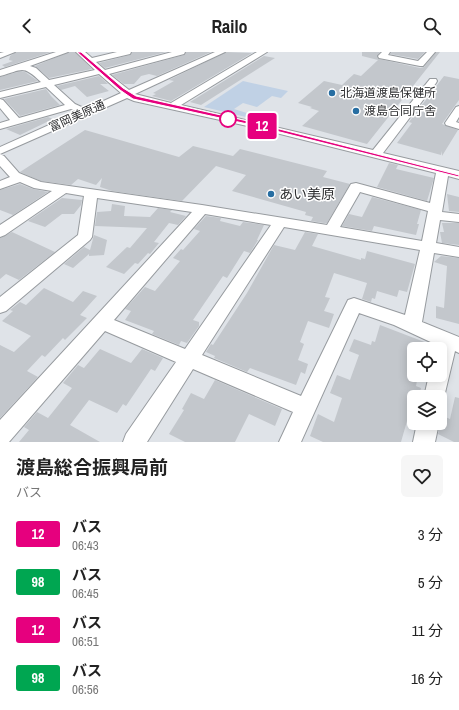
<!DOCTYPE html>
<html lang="ja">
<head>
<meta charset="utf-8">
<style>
  body { margin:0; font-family:"Archivo Narrow","Noto Sans JP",sans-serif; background:#f6f6f6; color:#222; height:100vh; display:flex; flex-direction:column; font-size:15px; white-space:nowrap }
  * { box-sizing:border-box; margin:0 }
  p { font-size:13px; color:#767676 }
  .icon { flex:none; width:22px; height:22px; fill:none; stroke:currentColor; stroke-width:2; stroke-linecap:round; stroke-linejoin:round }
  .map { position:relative; height:390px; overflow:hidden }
  .panel { display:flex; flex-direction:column; background:#fff; flex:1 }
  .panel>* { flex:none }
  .badge { padding:0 8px; border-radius:3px; font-size:14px; line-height:26px }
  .fabs { position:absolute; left:407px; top:290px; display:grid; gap:8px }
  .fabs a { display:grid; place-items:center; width:40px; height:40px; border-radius:6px; background:#fff; box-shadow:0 2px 10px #0003; font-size:20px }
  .map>.badge { position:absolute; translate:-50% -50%; box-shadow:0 0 0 2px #fff }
  .round { display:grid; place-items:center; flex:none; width:42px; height:42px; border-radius:6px; background:#f6f6f6 }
  .head { display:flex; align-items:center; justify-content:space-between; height:68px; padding:0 16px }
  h1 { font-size:19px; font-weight:700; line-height:30px }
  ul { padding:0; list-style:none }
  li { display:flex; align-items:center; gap:12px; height:48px; padding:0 16px }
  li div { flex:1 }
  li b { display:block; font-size:15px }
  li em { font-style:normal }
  li .badge { min-width:44px; font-weight:700; text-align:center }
  header { display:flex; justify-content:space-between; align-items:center; height:52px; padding:0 16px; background:#fff; font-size:18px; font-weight:700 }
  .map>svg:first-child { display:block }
  .green { fill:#c0d1e5 }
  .building { fill:#c3c7cc }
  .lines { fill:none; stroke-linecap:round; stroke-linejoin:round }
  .minor-casing { stroke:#979b9f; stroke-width:2 }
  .minor { fill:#fff; fill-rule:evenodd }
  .line { fill:#e6007e; stroke:#fff }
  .poi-dot { fill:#276ea2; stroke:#fff; stroke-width:1.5 }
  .stop-dot { fill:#fff; stroke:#e6007e; stroke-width:2 }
  .labels { text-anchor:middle; stroke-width:3; stroke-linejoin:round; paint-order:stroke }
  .far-poi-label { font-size:12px; fill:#2d2e30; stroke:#fff; text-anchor:start }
  .far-street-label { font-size:12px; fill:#2d2e30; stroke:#fff }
  .poi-label { font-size:14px; fill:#2d2e30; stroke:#fff; text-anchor:start }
</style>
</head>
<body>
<header><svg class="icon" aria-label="back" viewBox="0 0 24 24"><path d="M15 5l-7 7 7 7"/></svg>Railo<svg class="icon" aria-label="search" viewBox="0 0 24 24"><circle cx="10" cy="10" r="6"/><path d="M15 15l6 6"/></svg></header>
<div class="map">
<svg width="459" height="390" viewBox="0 0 459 390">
  <rect width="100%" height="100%" fill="#dfe3e8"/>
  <polygon class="green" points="243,29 288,39 281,46 272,44 257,55 243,51 234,57 250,62 246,65 204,55"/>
  <g class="building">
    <polygon points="16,0 51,0 5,15 2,13 13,9 9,8 10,4"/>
    <polygon points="69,0 75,0 92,17 49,26 35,14"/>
    <polygon points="132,0 166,0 105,16 99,11 130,3"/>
    <polygon points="186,0 211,0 157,24 149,22 141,24 134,32 124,32 112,23 184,3"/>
    <polygon points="226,0 252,1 171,49 152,44 156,42 153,41 174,29 169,28"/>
    <polygon points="362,0 380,0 377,4 379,7 420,16 424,15 436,0 440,0 367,92 302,74 319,59 310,56 312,55 298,51 324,29 342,33 354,22 361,24 378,8 362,4"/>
    <polygon points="391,0 425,0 418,7 390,2"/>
    <polygon points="264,4 275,6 201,53 190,50"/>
    <polygon points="18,20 25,20 38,29 0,38 0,25"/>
    <polygon points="99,24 108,32 100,32 109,39 87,45 75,34 61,38 57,34"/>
    <polygon points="444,24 459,27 459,48 442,72 458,78 442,104 442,99 441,103 397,91 412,71 409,70"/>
    <polygon points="46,37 51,44 60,53 20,64 4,47"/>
    <polygon points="48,65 53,67 20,83 6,77"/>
    <polygon points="85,78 179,105 193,94 233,104 240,97 327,119 323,125 350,132 327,171 324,171 311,169 313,165 305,163 306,160 232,139 246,123 216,114 182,149 112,139 100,135 102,126 96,133 78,127 71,133 41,129 20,120"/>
    <polygon points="389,111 398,113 396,117 434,126 427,149 377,135"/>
    <polygon points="20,132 33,137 48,140 13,163 0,158 0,138"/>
    <polygon points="447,142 459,145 459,160 449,159"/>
    <polygon points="372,145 421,158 417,172 419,172 416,183 374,174 372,179 342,174 349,162 362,165"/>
    <polygon points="62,146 82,148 81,153 74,162 62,162 45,175 28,169"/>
    <polygon points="112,152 125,154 124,164 150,165 158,156 172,158 170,160 186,164 178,173 169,171 154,190 159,191 150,202 148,201 138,212 135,211 124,222 106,215 127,195 130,196 147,176 95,174 97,160 111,159"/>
    <polygon points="206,164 221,166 220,169 240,174 243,170 264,173 257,188 258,188 250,201 244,199 227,226 223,224 193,268 199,270 199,274 187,291 181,289 179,293 152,282 154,279 125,268 131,259 125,257 145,235 155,239 180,209 173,206 181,197 183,198 200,179 194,177"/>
    <polygon points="442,171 459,171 459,193 442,191 440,180 444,180"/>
    <polygon points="12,180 55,200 19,228 6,222 0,227 0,186"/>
    <polygon points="305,180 318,182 312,194 361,208 361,206 365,207 367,199 415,212 407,240 399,238 397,245 377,239 375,247 372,246 371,250 362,247 367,231 334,221 325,245 330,246 324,259 334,262 329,276 308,269 300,290 304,292 298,308 308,312 305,322 301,320 296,333 250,316 247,320 214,306 215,304 206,300 211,292 213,293 247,241 274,193 295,198"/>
    <polygon points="94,183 107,188 104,203 89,204 89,202 73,216 64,212 84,195 90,198"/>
    <polygon points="441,204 459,206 459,272 436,266 436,254 444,256 447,214 434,210"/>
    <polygon points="44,236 73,250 83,239 97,244 80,263 87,266 65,288 63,286 45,305 42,303 27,319 38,325 0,366 0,293 14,300 31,284 2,269 13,259 10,258 20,250 26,253"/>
    <polygon points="380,273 435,294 435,297 414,297 414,323 418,323 416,334 421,336 419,345 414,345 414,372 407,369 401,390 323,390 310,384 318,362 334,370 342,346 330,341 337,323 350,328 359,303 349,299 354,287 371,293 372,289 375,290"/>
    <polygon points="100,297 131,311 142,297 163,306 155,319 151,317 126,354 123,352 117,361 89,348 70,373 100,390 19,390 29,378 24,375 37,360 48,366 72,336 63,331 78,313 84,316"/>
    <polygon points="215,328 282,357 275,374 249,362 235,390 185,390 169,382 184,358 182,357 191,341 204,347"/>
    <polygon points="455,345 459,346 459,390 454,390 438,382 443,364 450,367"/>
  </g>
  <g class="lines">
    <g class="minor-casing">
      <g id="minor">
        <polygon points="4,0 15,0 0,6 0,1"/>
        <path d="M56,0H68L30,14L36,16L49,28L95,18L76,0H85L92,6L117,0H131L130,2L96,10L105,18L172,0H185L184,2L109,22L129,38L215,0H225L135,42L171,51L257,0H267L181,53L373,98L430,27H436L437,29L436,31L383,101L459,119V127L448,124L442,160L459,162V170L440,168L436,191L459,195V205L434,201L422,270L459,285V301L455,299L444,345L441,352H440V345H424L429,323H440V297H436L437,293L394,273L359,261L301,390H279L293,360L193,317L147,390H123L126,382L176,310L105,279L9,390H0V368L192,160L97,146L92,185L90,188L6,259L0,261V245L78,183L84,144L66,141L5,183L0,185V173L52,139L34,136L20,130L0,137V129L10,125L0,114V102L4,104L19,121L41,130L202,153L327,173L351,132L356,131L430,151L436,121L252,75L134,49L127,46L0,102V95L78,60L71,57L0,77V71L10,68L0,56V47L3,48L19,66L65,53L46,35L0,46V40L41,30C22,12 23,18 0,24V18ZM99,22L121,41L86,57L75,52L54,33ZM360,140L428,159L422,189L340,175ZM205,162L271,173L185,297L114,268ZM284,175L420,198L405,263L354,246L348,248L301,344L202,303Z"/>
        <polygon points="382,0 390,0 388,3 418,9 427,0 435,0 423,14 420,14 379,6 378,4"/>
        <polygon points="459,54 459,65 456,70 459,71 459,77 446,73 445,71 456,55"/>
        <polygon points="417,371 439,371 435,390 413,390"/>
      </g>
    </g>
    <use href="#minor" class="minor"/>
  </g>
  <polygon class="line" points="77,0 81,0 123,36 136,44 252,70 459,123 459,125 252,73 133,47 120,38"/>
  <g class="poi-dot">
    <circle cx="332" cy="41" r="4"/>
    <circle cx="356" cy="59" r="4"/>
    <circle cx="271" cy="142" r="4"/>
  </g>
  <circle class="stop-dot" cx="228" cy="67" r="8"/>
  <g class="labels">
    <g class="far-poi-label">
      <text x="340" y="45">北海道渡島保健所</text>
      <text x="364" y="63">渡島合同庁舎</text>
    </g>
    <g class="far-street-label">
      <text transform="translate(77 64) rotate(-24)" y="4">富岡美原通</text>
    </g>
    <g class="poi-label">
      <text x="279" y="147">あい美原</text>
    </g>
  </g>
</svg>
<div class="fabs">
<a><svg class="icon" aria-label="locate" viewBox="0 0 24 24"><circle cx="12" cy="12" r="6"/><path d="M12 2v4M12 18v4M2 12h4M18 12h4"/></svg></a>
<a><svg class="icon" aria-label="layers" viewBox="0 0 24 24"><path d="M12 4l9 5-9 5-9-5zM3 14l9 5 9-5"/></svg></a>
</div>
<b class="badge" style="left:262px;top:74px;background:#e6007e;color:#fff">12</b>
</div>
<section class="panel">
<div class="head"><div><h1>渡島総合振興局前</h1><p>バス</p></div><a class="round"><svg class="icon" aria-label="heart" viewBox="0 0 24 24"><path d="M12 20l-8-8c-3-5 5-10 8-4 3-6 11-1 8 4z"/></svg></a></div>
<ul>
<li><span class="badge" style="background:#e6007e;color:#fff">12</span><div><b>バス</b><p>06:43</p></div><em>3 分</em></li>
<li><span class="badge" style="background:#00a651;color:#fff">98</span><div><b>バス</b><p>06:45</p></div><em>5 分</em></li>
<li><span class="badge" style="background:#e6007e;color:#fff">12</span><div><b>バス</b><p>06:51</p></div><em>11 分</em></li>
<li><span class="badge" style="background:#00a651;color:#fff">98</span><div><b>バス</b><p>06:56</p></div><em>16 分</em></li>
</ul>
</section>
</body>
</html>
